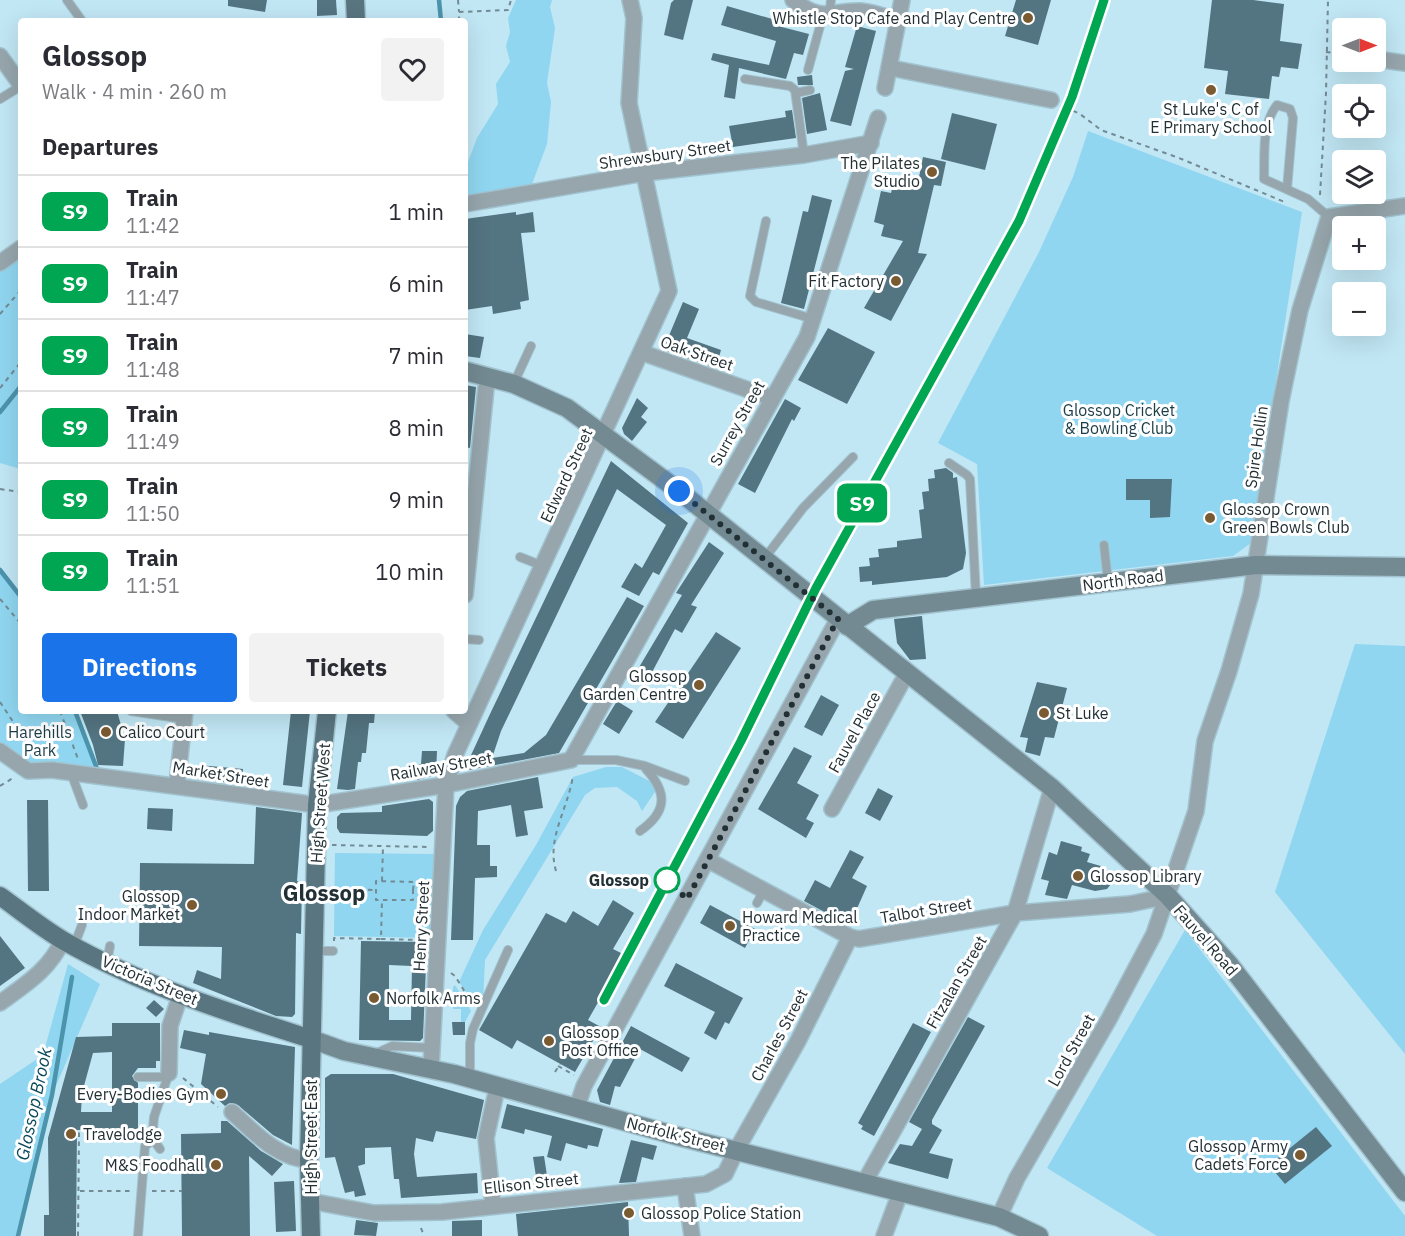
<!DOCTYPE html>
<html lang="en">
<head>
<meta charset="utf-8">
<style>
  body { margin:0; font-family:"IBM Plex Sans",sans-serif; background:#f2f2f3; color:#2b2b33; height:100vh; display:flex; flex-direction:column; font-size:22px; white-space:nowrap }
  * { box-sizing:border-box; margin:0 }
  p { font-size:20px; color:#7c7c81 }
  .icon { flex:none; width:33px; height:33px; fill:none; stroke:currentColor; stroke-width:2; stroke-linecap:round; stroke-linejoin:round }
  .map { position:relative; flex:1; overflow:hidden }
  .drawer { position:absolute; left:18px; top:18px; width:450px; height:696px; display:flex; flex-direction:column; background:#fff; border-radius:6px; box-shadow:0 6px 24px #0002 }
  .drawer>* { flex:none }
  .badge { padding:0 12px; border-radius:9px; font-size:21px; line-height:39px }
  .needle { width:39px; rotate:90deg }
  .buttons { position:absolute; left:1332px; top:18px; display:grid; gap:12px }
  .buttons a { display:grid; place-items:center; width:54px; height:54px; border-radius:6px; background:#fff; box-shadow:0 6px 24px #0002; font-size:30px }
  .you { position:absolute; width:30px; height:30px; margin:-15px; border:4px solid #fff; border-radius:50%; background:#1a73e8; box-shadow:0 0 0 9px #1a73e833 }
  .map>.badge { position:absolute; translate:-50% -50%; box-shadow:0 0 0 3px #fff }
  h2 { padding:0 24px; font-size:22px; line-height:54px }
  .round { display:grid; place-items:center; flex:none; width:63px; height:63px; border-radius:6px; background:#f2f2f3 }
  .summary { display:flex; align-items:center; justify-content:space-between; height:102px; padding:0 24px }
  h1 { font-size:28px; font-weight:700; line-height:45px }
  .action { display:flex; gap:12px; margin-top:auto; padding:12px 24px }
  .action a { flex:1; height:69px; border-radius:6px; background:#1a73e8; color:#fff; font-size:24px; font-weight:700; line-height:69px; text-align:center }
  .action a+a { background:#f2f2f3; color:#2b2b33 }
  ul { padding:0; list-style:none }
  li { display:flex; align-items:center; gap:18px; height:72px; padding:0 24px; border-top:2px solid #e1e1e2 }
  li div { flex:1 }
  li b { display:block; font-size:22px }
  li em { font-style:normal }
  li .badge { min-width:66px; font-weight:700; text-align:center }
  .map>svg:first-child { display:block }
  .green { fill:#90d6f0 }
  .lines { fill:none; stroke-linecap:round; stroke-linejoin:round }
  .stream { stroke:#4c93ac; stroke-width:4.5 }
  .building { fill:#537481; fill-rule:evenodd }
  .lane-casing { stroke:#a1c2ce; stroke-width:10 }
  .street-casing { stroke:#a1c2ce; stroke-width:18 }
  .secondary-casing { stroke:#a1c2ce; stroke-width:21 }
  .primary-casing { stroke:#a1c2ce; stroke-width:21 }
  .path { stroke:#728b95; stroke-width:2; stroke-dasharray:4.5 4.5; stroke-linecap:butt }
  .lane { stroke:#96a6ac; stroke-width:8 }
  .street { stroke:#96a6ac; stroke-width:15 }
  .secondary { stroke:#738a92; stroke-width:18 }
  .primary { stroke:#597580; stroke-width:18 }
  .rail-casing { stroke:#475b62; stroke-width:7 }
  .rail { stroke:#fff; stroke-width:4.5; stroke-dasharray:14; stroke-linecap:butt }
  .line-casing { stroke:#fff; stroke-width:14 }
  .line { stroke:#00a651; stroke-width:9 }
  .walk { stroke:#223035; stroke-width:6; stroke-dasharray:0 10.8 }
  .poi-dot { fill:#7a5a30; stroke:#fff; stroke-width:2 }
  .stop-dot { fill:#fff; stroke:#00a651; stroke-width:3 }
  .labels { text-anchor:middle; stroke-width:6; stroke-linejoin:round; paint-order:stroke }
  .poi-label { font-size:16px; fill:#223035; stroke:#fff; text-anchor:start }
  .street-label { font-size:16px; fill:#223035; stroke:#fff }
  .park-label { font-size:16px; fill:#1b3d48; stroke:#fff }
  .stop-label { font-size:16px; font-weight:bold; fill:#223035; stroke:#fff; text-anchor:end }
  .water-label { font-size:18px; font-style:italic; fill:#09495b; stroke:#fff }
  .district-label { font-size:22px; font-weight:bold; fill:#223035; stroke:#fff }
</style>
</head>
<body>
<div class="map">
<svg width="1405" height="1236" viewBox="0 0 1405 1236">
  <rect width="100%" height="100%" fill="#c1e6f4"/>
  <g class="green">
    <polygon points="516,0 552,0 550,7 555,28 547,83 551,102 547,144 532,184 465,197 465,163 468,162 477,138 498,104 496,84 510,62 506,46 510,32 508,18"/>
    <polygon points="1088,131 1302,212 1251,543 1233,556 984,585 977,464 938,443 1039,252 1073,177"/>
    <polygon points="21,248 21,469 0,463 0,263"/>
    <polygon points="0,570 21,597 21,711 75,711 100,777 28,771 0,751"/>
    <polygon points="1355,644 1405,646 1405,1054 1275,892"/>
    <polygon points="606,767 622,767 659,786 642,811 637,801 617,787 595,788 585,795 485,960 483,1002 476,1006 459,982 483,930 536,845 573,777"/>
    <polygon points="335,853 435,854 434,938 334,936"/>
    <polygon points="1185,930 1405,1216 1405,1236 1157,1236 1047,1168"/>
    <polygon points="68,964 100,984 52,1095 16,1236 0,1236 0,1084 43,1055"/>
    <polygon points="455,985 471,1011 465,1022 461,1022 461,1009 453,1009 453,987"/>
  </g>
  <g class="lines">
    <g class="stream">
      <polyline points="439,0 441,21"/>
      <polyline points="0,412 21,386"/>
      <polyline points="0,570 21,597"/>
      <polyline points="75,711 99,774"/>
      <polyline points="18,1236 52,1095 72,977"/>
    </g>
  </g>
  <g class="building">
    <polygon points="228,0 267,0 265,12 228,6"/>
    <polygon points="317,0 336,0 337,15 317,16"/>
    <polygon points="674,0 693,0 683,40 664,35 671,3"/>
    <polygon points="1016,0 1051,0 1038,45 1005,36"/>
    <polygon points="1212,0 1253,0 1284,4 1280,41 1302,44 1298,69 1281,67 1279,77 1272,76 1269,99 1225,94 1228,71 1204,68"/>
    <polygon points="727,6 779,21 778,26 809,34 803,55 794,53 786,79 739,68 735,99 724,97 729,65 711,60 713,53 769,65 776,41 721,25"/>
    <polygon points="857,26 876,31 851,126 830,121 845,71 854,69 845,67"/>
    <polygon points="812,75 813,85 798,85 797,77"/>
    <polygon points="820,93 827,130 807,134 802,98"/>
    <polygon points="792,110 796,138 733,147 729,126 786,117 785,111"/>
    <polygon points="952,113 997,124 985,170 941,159"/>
    <polygon points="923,157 946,162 941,186 934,185 918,253 927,254 891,321 864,308 903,241 881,236 884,225 874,222 881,191 891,193 894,181 917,187"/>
    <polygon points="812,195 832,200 804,309 781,303 803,211 808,212"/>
    <polygon points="516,212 516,215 533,212 535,232 521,233 529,300 520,302 521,309 493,314 492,306 465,310 465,219"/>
    <polygon points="683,302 699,309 687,338 721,350 716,368 663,350"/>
    <polygon points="828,328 875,352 847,404 798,380"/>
    <polygon points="465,334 484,337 480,358 465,356"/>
    <polygon points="465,385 476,387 470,448 465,447"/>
    <polygon points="637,398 648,408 641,417 647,422 632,441 624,434 622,428"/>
    <polygon points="785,399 801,408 794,421 792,419 755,493 738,484"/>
    <polygon points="611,461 688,523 659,575 653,572 639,596 621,587 635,563 642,568 666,525 617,489 501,731 492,758 524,753 546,735 627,597 644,606 559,753 469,770 466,766 490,714"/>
    <polygon points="946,468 953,473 953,478 957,477 966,553 963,569 947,577 872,585 872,581 860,582 859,567 870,566 869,558 879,557 878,549 897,547 897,541 922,538 919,510 924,509 922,492 929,491 928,479 935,478 934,470"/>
    <polygon points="1126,479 1172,479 1170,517 1150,518 1150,500 1126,500"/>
    <polygon points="709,542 724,553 691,605 697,607 682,633 675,629 650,676 638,669 682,595 676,593"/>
    <polygon points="922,616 926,659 910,660 897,643 894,619"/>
    <polygon points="716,632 741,648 683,739 655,722"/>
    <polygon points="1037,682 1067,688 1054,738 1045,737 1040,756 1025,752 1028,738 1020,737"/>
    <polygon points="821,695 839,705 822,736 804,727"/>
    <polygon points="617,701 633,711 619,734 603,724"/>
    <polygon points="80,711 117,711 125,739 123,766 98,765 93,745"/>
    <polygon points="291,711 310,711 302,787 283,785"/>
    <polygon points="348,711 375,711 374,723 369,723 366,753 362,753 361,762 358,762 355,789 348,790 337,789"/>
    <polygon points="794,747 812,756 797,783 819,795 806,819 814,823 806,838 758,809"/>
    <polygon points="422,751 437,751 436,775 417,780 413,767 421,764"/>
    <polygon points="198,765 243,769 241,784 197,779"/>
    <polygon points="538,777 543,808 524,811 528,835 516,837 511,805 478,811 477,845 490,845 490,866 497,866 497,877 475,878 473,940 451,940 456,806 460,797 467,791"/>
    <polygon points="878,788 893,796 880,821 865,813"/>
    <polygon points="429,799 433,802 433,831 427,836 340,833 337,828 337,817 341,813 382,812 382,806"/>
    <polygon points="27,800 48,800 49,891 28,891"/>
    <polygon points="256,807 302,813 297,881 302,881 301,934 296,933 295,1014 292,1017 276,1016 193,983 197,970 221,979 222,947 139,946 140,863 254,864"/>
    <polygon points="148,808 173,809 172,831 147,829"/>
    <polygon points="1061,841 1082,847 1081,851 1090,854 1087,862 1104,867 1111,877 1111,884 1107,889 1095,891 1072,885 1067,899 1045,895 1049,881 1041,879 1049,852 1057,855"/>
    <polygon points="850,850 864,857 852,878 867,886 851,922 847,919 845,923 804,901 815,880 830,888"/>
    <polygon points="613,900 634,913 613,949 625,955 588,1020 601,1027 575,1072 517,1040 512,1049 479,1030 546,913 566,923 573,911 598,926"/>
    <polygon points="710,905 755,929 745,948 700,923"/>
    <polygon points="0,936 25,968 0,986"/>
    <path d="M361,941L427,942L423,1038L420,1041L359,1040ZM389,965L412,966L411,1020H389Z"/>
    <polygon points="676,963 743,998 729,1024 725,1022 716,1040 704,1033 715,1012 664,986"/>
    <polygon points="154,1000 164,1009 156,1017 146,1008"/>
    <polygon points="968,1017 985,1026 932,1120 932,1124 942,1130 929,1153 953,1159 948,1179 888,1163 900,1144 912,1146 922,1129 909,1122"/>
    <polygon points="452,1022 465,1022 465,1035 453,1035"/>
    <path d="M112,1023H160V1061H156V1068H138L132,1076L138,1083V1129L77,1130L76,1236H44V1215H49L48,1138L76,1037L112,1036ZM112,1052V1112H81L82,1093L93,1053Z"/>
    <polygon points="913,1023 931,1032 874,1136 861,1129 863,1126 858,1123"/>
    <polygon points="631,1026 690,1058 682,1072 640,1049 620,1087 615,1086 610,1105 600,1102 597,1090"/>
    <polygon points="184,1030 209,1035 209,1032 295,1047 292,1145 273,1135 238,1105 230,1103 225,1106 201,1084 206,1054 180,1048"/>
    <polygon points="331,1074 393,1074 484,1100 476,1139 436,1131 433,1142 416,1138 414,1154 417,1177 477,1173 478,1193 401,1198 399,1179 394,1179 391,1147 365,1148 365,1164 358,1166 366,1195 355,1197 354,1191 345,1193 335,1157 325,1158 325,1078"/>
    <polygon points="507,1104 603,1129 598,1147 588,1145 587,1149 566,1143 561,1161 547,1157 552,1136 525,1129 524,1134 501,1128"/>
    <polygon points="221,1121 227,1121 261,1151 283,1164 272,1176 249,1156 250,1236 182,1236 181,1134 221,1133"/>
    <polygon points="1316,1127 1332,1146 1285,1184 1269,1165"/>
    <polygon points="631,1140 657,1146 653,1160 642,1157 636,1182 619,1183"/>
    <polygon points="544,1156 548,1182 537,1183 533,1157"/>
    <polygon points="294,1181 296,1231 276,1232 274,1182"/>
    <polygon points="628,1202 629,1236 518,1236 516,1214"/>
    <polygon points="356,1220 378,1223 376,1236 354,1235"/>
    <polygon points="482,1220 482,1236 452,1236 452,1221"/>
  </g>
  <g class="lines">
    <g class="lane-casing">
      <g id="lane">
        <polyline points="67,0 82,21"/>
        <polyline points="829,16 831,0"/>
        <polyline points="808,70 823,15"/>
        <polyline points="745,79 790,86 795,90 804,155"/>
        <polyline points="796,93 810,90"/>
        <polyline points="0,99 21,86"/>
        <path d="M1287,189L1293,118L1290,109L1277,105C1261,125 1265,155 1264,179L1308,199L1329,217"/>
        <polyline points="766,221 750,296 756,302 813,319"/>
        <polyline points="514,383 531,346"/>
        <polyline points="949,463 967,475 970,479 976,597"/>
        <polyline points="1104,545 1108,582"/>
        <polyline points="520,557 543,566"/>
        <polyline points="764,559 803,508 853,457"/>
        <polyline points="465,639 479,640"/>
        <polyline points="131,711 184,719"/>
        <polyline points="571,760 616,760 645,766 685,781"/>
        <polyline points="71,773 83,805"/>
        <path d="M640,831C667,812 668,793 646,769"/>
        <polyline points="757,903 764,890"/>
        <polyline points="74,946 82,925"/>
        <polyline points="315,951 333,951"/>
        <polyline points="107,962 110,946"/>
        <polyline points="377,1053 392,1046 432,1048"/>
        <polyline points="138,1077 169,1077"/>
        <polyline points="470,1078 470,1043 473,1029 508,950"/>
        <polyline points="152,1138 160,1149"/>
        <polyline points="138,1236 145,1146 152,1141 154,1117 169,1073"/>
      </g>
    </g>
    <g class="street-casing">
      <g id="street">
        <path d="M793,0C825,24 828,10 861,11C873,12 886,17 898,21"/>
        <polyline points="0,56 21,85"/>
        <polyline points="1376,59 1405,63"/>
        <polyline points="891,68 1051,100"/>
        <polyline points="885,88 902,0"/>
        <polyline points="465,204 645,173 804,155 871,143"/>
        <polyline points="0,263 21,248"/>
        <polyline points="643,353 772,398"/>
        <polyline points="465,595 486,388 490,377"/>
        <polyline points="454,711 469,724"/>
        <polyline points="0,751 28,771 52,770 317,805 446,785 571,760 807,337 878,118"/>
        <polyline points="177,784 185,711"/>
        <polyline points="832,809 907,673"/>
        <polyline points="708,860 850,937 859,939 1015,913 1130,904 1168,896"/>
        <path d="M0,1003C26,984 49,970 63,940"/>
        <polyline points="431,1069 446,785 455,755 669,291 629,103 634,18 630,0"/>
        <polyline points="169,1073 170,1026 180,996"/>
        <polyline points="577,1107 584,1086 609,1040 838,619"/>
        <path d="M232,1112C254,1132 278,1159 309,1160"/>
        <polyline points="864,1183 1015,913 1052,788"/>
        <polyline points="685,1186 692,1236"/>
        <polyline points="310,1201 374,1213 442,1212 706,1184 725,1174 737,1149 798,1041 850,937"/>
        <polyline points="493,1205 486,1138 497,1088"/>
        <polyline points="999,1217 1017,1178 1109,1019 1154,934 1196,811 1205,741 1229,671 1251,594 1281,401 1300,310 1329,217 1405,206"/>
        <polyline points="884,1236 900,1193"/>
      </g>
    </g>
    <g class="secondary-casing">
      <g id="secondary">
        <polyline points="465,371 514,384 567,408 679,491 1052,788 1168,896 1229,964 1405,1192"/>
        <polyline points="847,626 873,610 1256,565 1405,567"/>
        <polyline points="311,1039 344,1051 454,1074 677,1136 999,1217 1039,1236"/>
      </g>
    </g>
    <g class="primary-casing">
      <g id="primary">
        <polyline points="355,0 356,21"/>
        <path d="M0,896C21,911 42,928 64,941C141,985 227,1012 311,1039"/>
        <polyline points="311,1236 309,1160 317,805 327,711"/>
      </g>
    </g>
    <g class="path">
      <polyline points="458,0 459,12"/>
      <polyline points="459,21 459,12 508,10 511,0"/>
      <polyline points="1326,52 1342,54"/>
      <polyline points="1065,107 1080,114 1101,130 1179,158 1287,203"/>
      <polyline points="1320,195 1326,93 1328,0"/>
      <polyline points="0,314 21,290"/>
      <polyline points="0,388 21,362"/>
      <polyline points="0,489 21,492"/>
      <polyline points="0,599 21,624"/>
      <polyline points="0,702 35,755"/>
      <polyline points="60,711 78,759"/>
      <polyline points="0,786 13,778"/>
      <polyline points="332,845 428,847"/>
      <path d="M556,871C546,838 569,807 573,775"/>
      <polyline points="382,881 383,846"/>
      <polyline points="332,889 376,890"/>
      <polyline points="413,890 414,882 376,881 376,900 413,900 413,890 427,891"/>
      <polyline points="381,939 423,940"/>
      <polyline points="334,941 334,938 381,939 382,900"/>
      <polyline points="451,973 455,976 473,1005"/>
      <polyline points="558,1066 574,1075"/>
      <polyline points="555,1072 560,1064"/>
      <polyline points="183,1078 218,1107"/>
      <polyline points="80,1191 131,1191"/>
      <polyline points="152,1191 182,1191"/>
      <polyline points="421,1228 424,1236"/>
      <polyline points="78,1236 79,1131 141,1131"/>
    </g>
    <use href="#lane" class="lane"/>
    <use href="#street" class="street"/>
    <use href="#secondary" class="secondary"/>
    <use href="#primary" class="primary"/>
    <g class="rail-casing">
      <polyline id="rail" points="604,1000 741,741 816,588 1019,221 1072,97 1104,0"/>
    </g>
    <use href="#rail" class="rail"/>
  </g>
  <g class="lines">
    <g class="line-casing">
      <polyline id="line" points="604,1000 741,741 816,588 1019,221 1072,97 1104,0"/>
    </g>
    <use href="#line" class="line"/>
    <polyline class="walk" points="667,880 687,899 838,619 679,491"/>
  </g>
  <g class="poi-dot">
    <circle cx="1028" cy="18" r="6"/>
    <circle cx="1211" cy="90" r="6"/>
    <circle cx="932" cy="172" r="6"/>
    <circle cx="896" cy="281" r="6"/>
    <circle cx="1210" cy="518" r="6"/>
    <circle cx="699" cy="685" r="6"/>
    <circle cx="1044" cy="713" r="6"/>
    <circle cx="106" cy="732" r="6"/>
    <circle cx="1078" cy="876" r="6"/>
    <circle cx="192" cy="905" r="6"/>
    <circle cx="730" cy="926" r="6"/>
    <circle cx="374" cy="998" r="6"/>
    <circle cx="549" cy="1041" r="6"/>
    <circle cx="221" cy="1094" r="6"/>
    <circle cx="71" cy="1134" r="6"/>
    <circle cx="1300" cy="1155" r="6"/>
    <circle cx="216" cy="1165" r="6"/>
    <circle cx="629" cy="1213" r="6"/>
  </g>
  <circle class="stop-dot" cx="667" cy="880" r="12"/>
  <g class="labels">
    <g class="poi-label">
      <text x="1016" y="24" text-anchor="end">Whistle Stop Cafe and Play Centre</text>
      <text x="1211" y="115" text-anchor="middle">St Luke's C of<tspan x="1211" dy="18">E Primary School</tspan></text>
      <text x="920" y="169" text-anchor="end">The Pilates<tspan x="920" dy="18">Studio</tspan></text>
      <text x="884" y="287" text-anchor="end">Fit Factory</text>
      <text x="1222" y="515">Glossop Crown<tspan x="1222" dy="18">Green Bowls Club</tspan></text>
      <text x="687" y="682" text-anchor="end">Glossop<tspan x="687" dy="18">Garden Centre</tspan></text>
      <text x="1056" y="719">St Luke</text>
      <text x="118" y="738">Calico Court</text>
      <text x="1090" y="882">Glossop Library</text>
      <text x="180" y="902" text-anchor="end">Glossop<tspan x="180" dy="18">Indoor Market</tspan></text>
      <text x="742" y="923">Howard Medical<tspan x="742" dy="18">Practice</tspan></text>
      <text x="386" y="1004">Norfolk Arms</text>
      <text x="561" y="1038">Glossop<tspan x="561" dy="18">Post Office</tspan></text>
      <text x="209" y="1100" text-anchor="end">Every-Bodies Gym</text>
      <text x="83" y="1140">Travelodge</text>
      <text x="1288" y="1152" text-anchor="end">Glossop Army<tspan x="1288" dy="18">Cadets Force</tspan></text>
      <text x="204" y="1171" text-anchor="end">M&amp;S Foodhall</text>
      <text x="641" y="1219">Glossop Police Station</text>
    </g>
    <g class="street-label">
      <text transform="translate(665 154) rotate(-8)" y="6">Shrewsbury Street</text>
      <text transform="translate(697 353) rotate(19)" y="6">Oak Street</text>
      <text transform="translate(737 423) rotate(-61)" y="6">Surrey Street</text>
      <text transform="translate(1256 447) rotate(-82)" y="6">Spire Hollin</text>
      <text transform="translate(566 475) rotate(-65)" y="6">Edward Street</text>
      <text transform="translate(1123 580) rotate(-7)" y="6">North Road</text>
      <text transform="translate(854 732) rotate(-61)" y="6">Fauvel Place</text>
      <text transform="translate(441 766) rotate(-10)" y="6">Railway Street</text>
      <text transform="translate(221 774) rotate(9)" y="6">Market Street</text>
      <text transform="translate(320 803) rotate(-86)" y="6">High Street West</text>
      <text transform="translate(926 910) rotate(-9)" y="6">Talbot Street</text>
      <text transform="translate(421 926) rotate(-87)" y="6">Henry Street</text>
      <text transform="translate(1206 940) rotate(49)" y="6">Fauvel Road</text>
      <text transform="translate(150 980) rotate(23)" y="6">Victoria Street</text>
      <text transform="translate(956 982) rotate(-60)" y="6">Fitzalan Street</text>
      <text transform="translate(779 1035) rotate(-62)" y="6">Charles Street</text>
      <text transform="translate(1071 1050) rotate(-61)" y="6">Lord Street</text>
      <text transform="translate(676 1134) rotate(14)" y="6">Norfolk Street</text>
      <text transform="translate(311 1137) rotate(-90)" y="6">High Street East</text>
      <text transform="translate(531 1183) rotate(-6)" y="6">Ellison Street</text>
    </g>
    <g class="park-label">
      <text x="1119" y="416">Glossop Cricket<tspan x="1119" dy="18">&amp; Bowling Club</tspan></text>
      <text x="40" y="738">Harehills<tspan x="40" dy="18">Park</tspan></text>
    </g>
    <g class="stop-label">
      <text x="649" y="886">Glossop</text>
    </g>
    <g class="water-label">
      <text transform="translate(34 1104) rotate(-78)" y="6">Glossop Brook</text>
    </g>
    <g class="district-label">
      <text x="324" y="901">Glossop</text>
    </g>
  </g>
</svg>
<div class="buttons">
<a><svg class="needle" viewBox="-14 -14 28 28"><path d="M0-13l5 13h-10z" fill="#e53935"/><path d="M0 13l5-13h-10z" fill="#7c7c81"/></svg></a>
<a><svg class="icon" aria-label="locate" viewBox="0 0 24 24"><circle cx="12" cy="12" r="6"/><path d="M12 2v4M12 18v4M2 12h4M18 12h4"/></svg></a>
<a><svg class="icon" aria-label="layers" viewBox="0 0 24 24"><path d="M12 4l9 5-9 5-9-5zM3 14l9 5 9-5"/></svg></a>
<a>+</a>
<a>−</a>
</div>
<div class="you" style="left:679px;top:491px"></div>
<b class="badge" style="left:862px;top:503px;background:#00a651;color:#fff">S9</b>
<section class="drawer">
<div class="summary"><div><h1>Glossop</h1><p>Walk · 4 min · 260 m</p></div><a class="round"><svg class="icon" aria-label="heart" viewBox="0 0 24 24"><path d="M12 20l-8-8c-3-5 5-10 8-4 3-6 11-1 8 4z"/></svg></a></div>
<h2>Departures</h2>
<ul>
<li><span class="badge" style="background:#00a651;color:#fff">S9</span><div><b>Train</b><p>11:42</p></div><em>1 min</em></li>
<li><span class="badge" style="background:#00a651;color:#fff">S9</span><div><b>Train</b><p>11:47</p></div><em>6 min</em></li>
<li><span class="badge" style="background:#00a651;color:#fff">S9</span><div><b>Train</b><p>11:48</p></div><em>7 min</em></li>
<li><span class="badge" style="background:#00a651;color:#fff">S9</span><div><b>Train</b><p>11:49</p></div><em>8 min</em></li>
<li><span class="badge" style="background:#00a651;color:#fff">S9</span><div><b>Train</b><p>11:50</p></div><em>9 min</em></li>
<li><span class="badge" style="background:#00a651;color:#fff">S9</span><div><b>Train</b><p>11:51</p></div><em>10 min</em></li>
</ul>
<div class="action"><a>Directions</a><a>Tickets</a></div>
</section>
</div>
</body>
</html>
